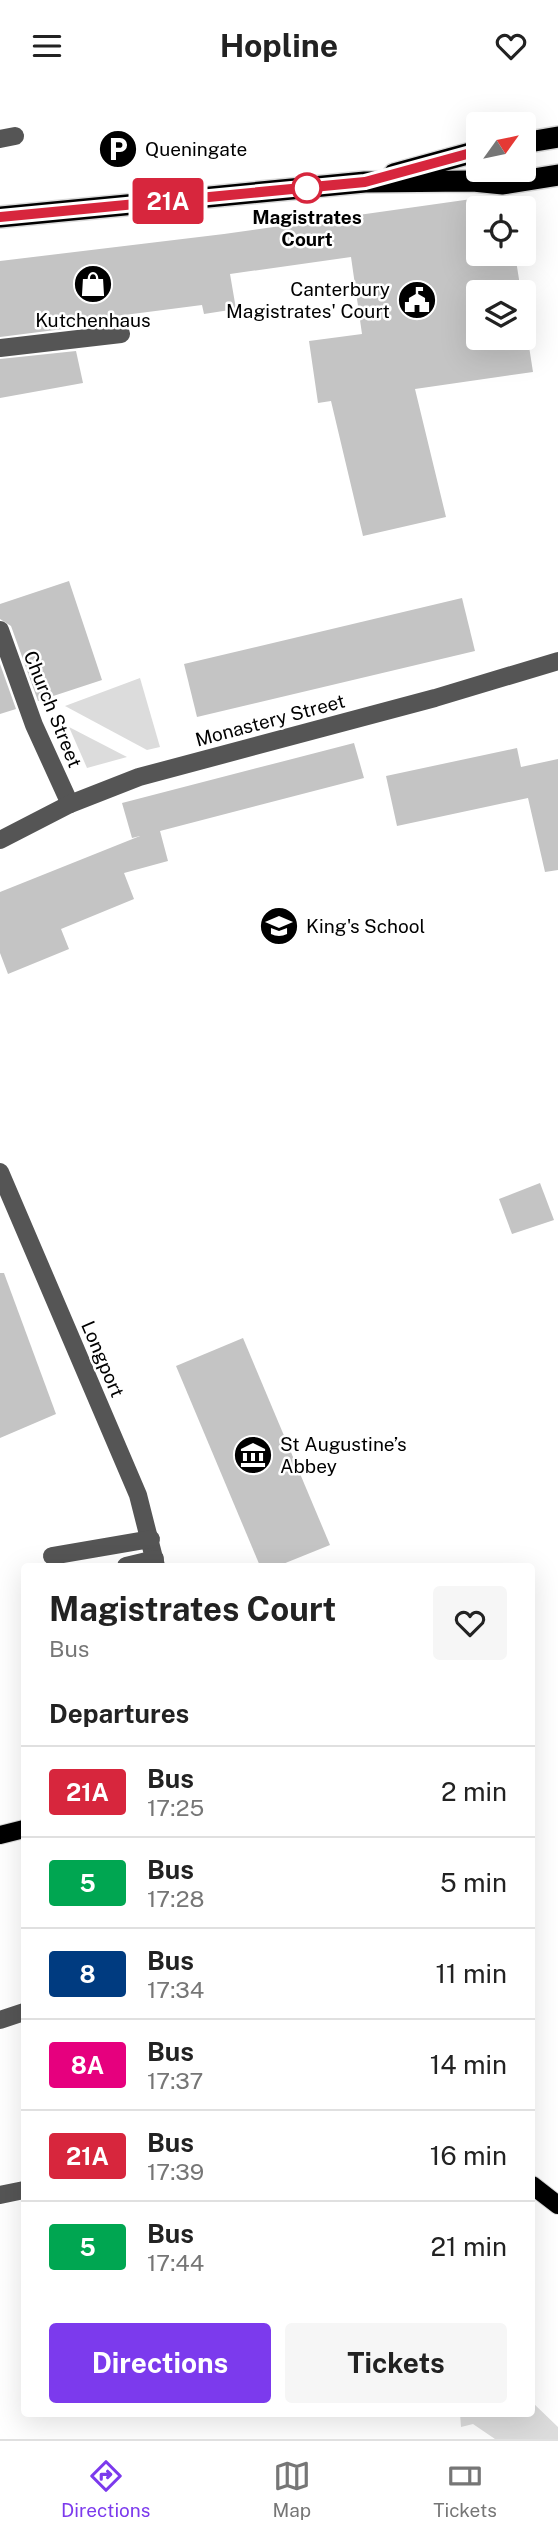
<!DOCTYPE html>
<html lang="en">
<head>
<meta charset="utf-8">
<style>
  body { margin:0; font-family:"Public Sans",sans-serif; background:#f6f6f6; color:#222; height:100vh; display:flex; flex-direction:column; font-size:26px; white-space:nowrap }
  * { box-sizing:border-box; margin:0 }
  p { font-size:23px; color:#767676 }
  .icon { flex:none; width:38px; height:38px; fill:none; stroke:currentColor; stroke-width:2; stroke-linecap:round; stroke-linejoin:round }
  .map { position:relative; flex:1; overflow:hidden }
  .sheet { position:absolute; left:21px; top:1472px; width:514px; height:854px; display:flex; flex-direction:column; background:#fff; border-radius:7px; box-shadow:0 7px 28px #0002 }
  .sheet>* { flex:none }
  .badge { padding:0 14px; border-radius:5px; font-size:24px; line-height:46px }
  .needle { width:46px; rotate:57deg }
  .controls { position:absolute; left:466px; top:21px; display:grid; gap:14px }
  .controls a { display:grid; place-items:center; width:70px; height:70px; border-radius:7px; background:#fff; box-shadow:0 7px 28px #0002; font-size:35px }
  .map>.badge { position:absolute; translate:-50% -50%; box-shadow:0 0 0 4px #fff }
  h2 { padding:0 28px; font-size:26px; line-height:63px }
  .round { display:grid; place-items:center; flex:none; width:74px; height:74px; border-radius:7px; background:#f6f6f6 }
  .overview { display:flex; align-items:center; justify-content:space-between; height:119px; padding:0 28px }
  h1 { font-size:33px; font-weight:700; line-height:52px }
  .primary-button { display:flex; gap:14px; margin-top:auto; padding:14px 28px }
  .primary-button a { flex:1; height:80px; border-radius:7px; background:#7c3aed; color:#fff; font-size:28px; font-weight:700; line-height:80px; text-align:center }
  .primary-button a+a { background:#f6f6f6; color:#222 }
  ul { padding:0; list-style:none }
  li { display:flex; align-items:center; gap:21px; height:91px; padding:0 28px; border-top:2px solid #e0e0e0 }
  li div { flex:1 }
  li b { display:block; font-size:26px }
  li em { font-style:normal }
  li .badge { min-width:77px; font-weight:700; text-align:center }
  header { display:flex; justify-content:space-between; align-items:center; height:91px; padding:0 28px; background:#fff; font-size:32px; font-weight:700 }
  .tabs { display:flex; justify-content:space-around; align-items:center; height:98px; border-top:2px solid #e0e0e0; background:#fff; font-size:19px; color:#767676 }
  .tabs a { display:grid; justify-items:center; gap:4px }
  .tabs .selected { color:#7c3aed }
  .map>svg:first-child { display:block }
  .green { fill:#dcdcdc }
  .building { fill:#c4c4c4 }
  .lines { fill:none; stroke-linecap:round; stroke-linejoin:round }
  .major-casing { stroke:#dbdbdb; stroke-width:20 }
  .highway-casing { stroke:#dbdbdb; stroke-width:24 }
  .minor { stroke:#555; stroke-width:18 }
  .major { stroke:#000; stroke-width:18 }
  .highway { stroke:#000; stroke-width:21 }
  .line-casing { stroke:#fff; stroke-width:16 }
  .line { stroke:#d7263d; stroke-width:10 }
  .stop-dot { fill:#fff; stroke:#d7263d; stroke-width:3.5 }
  .labels { text-anchor:middle; stroke-width:5; stroke-linejoin:round; paint-order:stroke }
  .poi-label { font-size:19px; fill:#000; stroke:#fff; text-anchor:start }
  .stop-label { font-size:19px; font-weight:bold; fill:#000; stroke:#fff }
  .street-label { font-size:19px; fill:#000; stroke:#fff }
</style>
</head>
<body>
<header><svg class="icon" aria-label="menu" viewBox="0 0 24 24"><path d="M4 6h16M4 12h16M4 18h16"/></svg>Hopline<svg class="icon" aria-label="heart" viewBox="0 0 24 24"><path d="M12 20l-8-8c-3-5 5-10 8-4 3-6 11-1 8 4z"/></svg></header>
<div class="map">
<svg width="558" height="2348" viewBox="0 0 558 2348">
  <rect width="100%" height="100%" fill="#fff"/>
  <g class="green">
    <polygon points="140,587 160,656 147,659 65,615"/>
    <polygon points="69,636 127,666 87,677"/>
    <polygon points="532,2311 558,2336 558,2348 495,2348 473,2333 461,2336 460,2322 532,2322"/>
  </g>
  <g class="building">
    <polygon points="493,105 507,106 509,117 478,117 478,163 515,163 521,201 478,201 478,247 523,247 523,217 533,281 415,298 446,426 363,445 331,310 318,312 309,250 362,243 351,166 230,183 236,218 204,223 202,214 70,231 71,237 0,246 0,170 224,143"/>
    <polygon points="76,260 83,292 0,307 0,268"/>
    <polygon points="69,490 102,589 38,610 11,535 0,528 0,513"/>
    <polygon points="462,507 475,560 197,626 184,573"/>
    <polygon points="0,573 16,618 0,623"/>
    <polygon points="354,652 364,687 160,740 168,770 124,782 134,808 61,838 69,858 8,883 0,862 0,801 140,745 132,747 122,712"/>
    <polygon points="517,657 521,676 558,668 558,779 545,781 528,707 397,735 386,685"/>
    <polygon points="540,1092 554,1129 512,1143 499,1108"/>
    <polygon points="0,1182 4,1182 56,1323 0,1347"/>
    <polygon points="243,1247 330,1454 278,1475 260,1475 176,1275"/>
  </g>
  <g class="lines">
    <g class="major-casing">
      <g id="major">
        <polyline points="0,1744 24,1738"/>
        <polyline points="532,2094 558,2114"/>
      </g>
    </g>
    <g class="highway-casing">
      <g id="highway">
        <polyline points="523,52 558,46"/>
        <polyline points="394,83 478,60"/>
        <polyline points="0,126 365,91 473,90 503,93 558,84"/>
      </g>
    </g>
    <g class="minor">
      <polyline points="0,48 15,45"/>
      <polyline points="0,257 121,243"/>
      <polyline points="0,539 34,634 70,713"/>
      <polyline points="0,749 70,713 139,686 435,607 558,570"/>
      <polyline points="0,1081 138,1404 156,1475"/>
      <polyline points="52,1465 151,1448"/>
      <polyline points="126,1475 155,1468"/>
      <polyline points="0,1929 24,1921"/>
      <polyline points="0,2104 24,2099"/>
    </g>
    <use href="#major" class="major"/>
    <use href="#highway" class="highway"/>
  </g>
  <g class="lines">
    <g class="line-casing">
      <polyline id="line" points="0,126 365,91 478,60"/>
    </g>
    <use href="#line" class="line"/>
  </g>
  <defs>
    <g id="parking-disc" transform="scale(2.0125)"><circle r="9.5" fill="#000" stroke="#fff"/><path d="M-3.5-5.5H1a3.5 3.5 0 0 1 0 7H-1V5.5H-3.5ZM-1-3.4V-.6H.8a1.4 1.4 0 0 0 0-2.8Z" fill="#fff"/></g>
    <g id="shop-disc" transform="scale(2.0125)"><circle r="9.5" fill="#000" stroke="#fff"/><path d="M-5-2.5h2.3a2.7 3.5 0 0 1 5.4 0H5L5.5 6h-11ZM-1.5-2.5h3a1.5 2.3 0 0 0-3 0Z" fill="#fff"/></g>
    <g id="civic-disc" transform="scale(2.0125)"><circle r="9.5" fill="#000" stroke="#fff"/><path d="M-.6-6.5H3V-4.5H.6V-3L4-1V1h2V6H-6V1h2V-1L-.6-3ZM-1.2 2.5V6h2.4V2.5Z" fill="#fff"/></g>
    <g id="school-disc" transform="scale(2.0125)"><circle r="9.5" fill="#000" stroke="#fff"/><path d="M0-5L7-2L0 1L-7-2ZM-4 1L0 2.5L4 1V4Q0 6-4 4Z" fill="#fff"/></g>
    <g id="museum-disc" transform="scale(2.0125)"><circle r="9.5" fill="#000" stroke="#fff"/><path d="M0-6L6-3V-2H-6V-3ZM-5-1h2V3h-2ZM-1-1h2V3h-2ZM3-1h2V3H3ZM-6 4H6V6H-6Z" fill="#fff"/></g>
  </defs>
  <g fill-rule="evenodd">
    <use href="#parking-disc" x="118" y="58"/>
    <use href="#shop-disc" x="93" y="193"/>
    <use href="#civic-disc" x="417" y="209"/>
    <use href="#school-disc" x="279" y="835"/>
    <use href="#museum-disc" x="253" y="1364"/>
  </g>
  <circle class="stop-dot" cx="307" cy="97" r="14"/>
  <g class="labels">
    <g class="poi-label">
      <text x="145" y="65">Queningate</text>
      <text x="390" y="205" text-anchor="end">Canterbury<tspan x="390" dy="22">Magistrates' Court</tspan></text>
      <text x="93" y="236" text-anchor="middle">Kutchenhaus</text>
      <text x="306" y="842">King's School</text>
      <text x="280" y="1360">St Augustine’s<tspan x="280" dy="22">Abbey</tspan></text>
    </g>
    <g class="stop-label">
      <text x="307" y="133">Magistrates<tspan x="307" dy="22">Court</tspan></text>
    </g>
    <g class="street-label">
      <text transform="translate(53 618) rotate(68)" y="7">Church Street</text>
      <text transform="translate(270 629) rotate(-15)" y="7">Monastery Street</text>
      <text transform="translate(103 1268) rotate(67)" y="7">Longport</text>
    </g>
  </g>
</svg>
<div class="controls">
<a><svg class="needle" viewBox="-14 -14 28 28"><path d="M0-13l5 13h-10z" fill="#e53935"/><path d="M0 13l5-13h-10z" fill="#767676"/></svg></a>
<a><svg class="icon" aria-label="locate" viewBox="0 0 24 24"><circle cx="12" cy="12" r="6"/><path d="M12 2v4M12 18v4M2 12h4M18 12h4"/></svg></a>
<a><svg class="icon" aria-label="layers" viewBox="0 0 24 24"><path d="M12 4l9 5-9 5-9-5zM3 14l9 5 9-5"/></svg></a>
</div>
<b class="badge" style="left:168px;top:110px;background:#d7263d;color:#fff">21A</b>
<section class="sheet">
<div class="overview"><div><h1>Magistrates Court</h1><p>Bus</p></div><a class="round"><svg class="icon" aria-label="heart" viewBox="0 0 24 24"><path d="M12 20l-8-8c-3-5 5-10 8-4 3-6 11-1 8 4z"/></svg></a></div>
<h2>Departures</h2>
<ul>
<li><span class="badge" style="background:#d7263d;color:#fff">21A</span><div><b>Bus</b><p>17:25</p></div><em>2 min</em></li>
<li><span class="badge" style="background:#00a651;color:#fff">5</span><div><b>Bus</b><p>17:28</p></div><em>5 min</em></li>
<li><span class="badge" style="background:#003b80;color:#fff">8</span><div><b>Bus</b><p>17:34</p></div><em>11 min</em></li>
<li><span class="badge" style="background:#e6007e;color:#fff">8A</span><div><b>Bus</b><p>17:37</p></div><em>14 min</em></li>
<li><span class="badge" style="background:#d7263d;color:#fff">21A</span><div><b>Bus</b><p>17:39</p></div><em>16 min</em></li>
<li><span class="badge" style="background:#00a651;color:#fff">5</span><div><b>Bus</b><p>17:44</p></div><em>21 min</em></li>
</ul>
<div class="primary-button"><a>Directions</a><a>Tickets</a></div>
</section>
</div>
<nav class="tabs">
<a class="selected"><svg class="icon" aria-label="directions" viewBox="0 0 24 24"><path d="M12 3l9 9-9 9-9-9zM9 14v-3h6M13 9l2 2-2 2"/></svg>Directions</a>
<a><svg class="icon" aria-label="map" viewBox="0 0 24 24"><path d="M3 6l6-2 6 2 6-2v14l-6 2-6-2-6 2zM9 4v14M15 6v14"/></svg>Map</a>
<a><svg class="icon" aria-label="tickets" viewBox="0 0 24 24"><path d="M3 7h18v10H3zM15 7v10"/></svg>Tickets</a>
</nav>
</body>
</html>
